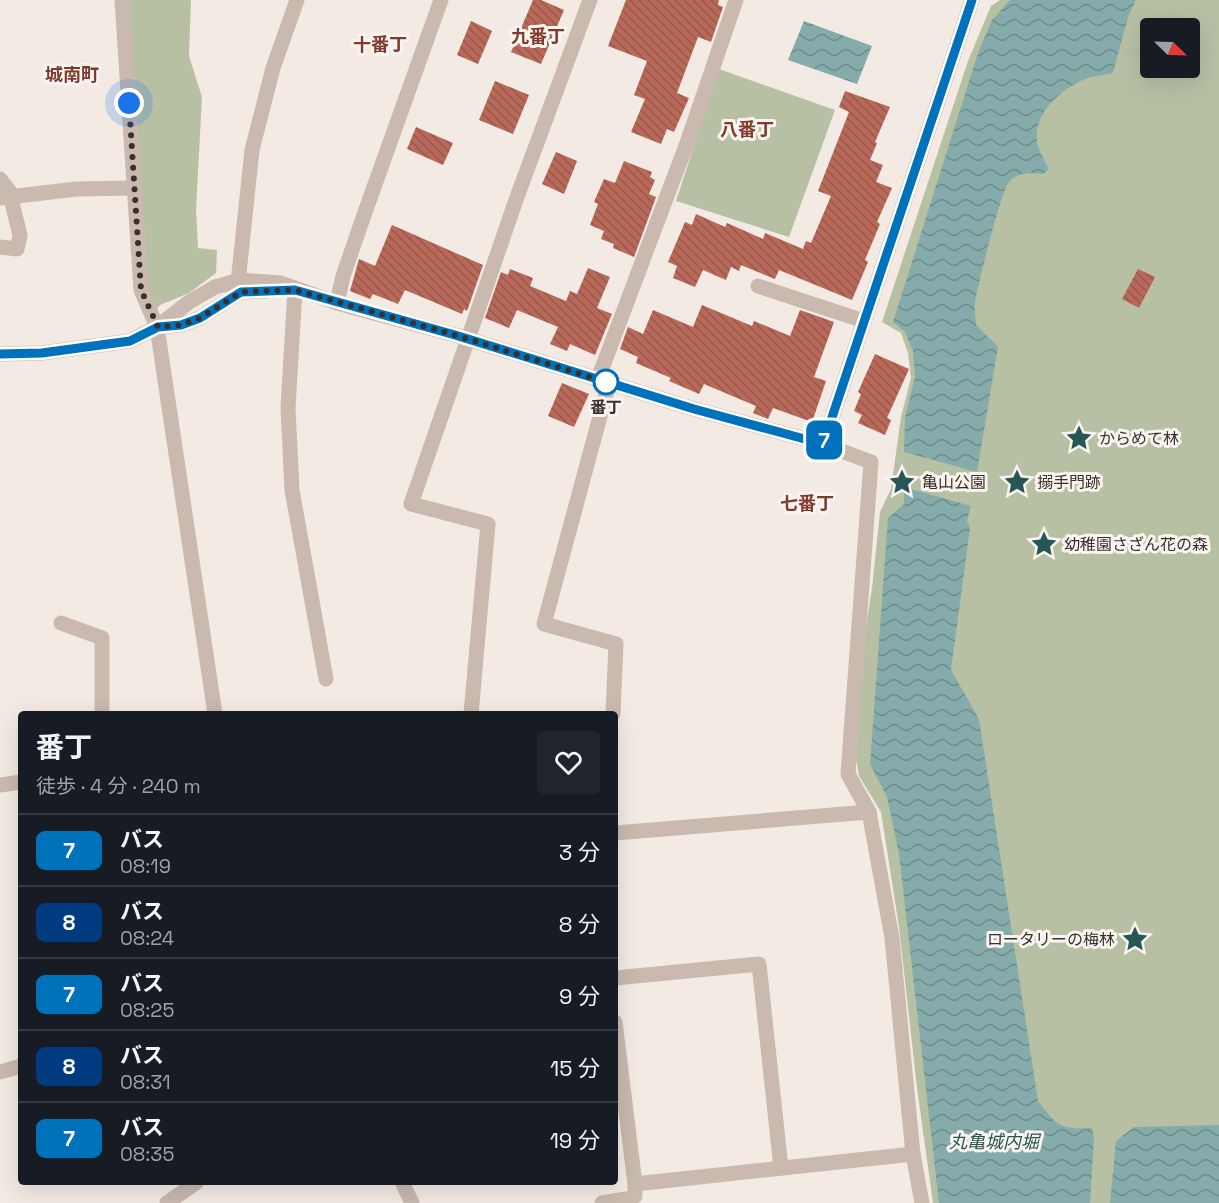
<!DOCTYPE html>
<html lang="ja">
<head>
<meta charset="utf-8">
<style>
  body { margin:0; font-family:"Space Grotesk","Noto Sans JP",sans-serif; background:#20242c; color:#f1f3f6; height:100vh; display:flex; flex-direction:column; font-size:22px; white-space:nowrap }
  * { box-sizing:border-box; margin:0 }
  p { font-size:20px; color:#9ea1a6 }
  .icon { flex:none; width:33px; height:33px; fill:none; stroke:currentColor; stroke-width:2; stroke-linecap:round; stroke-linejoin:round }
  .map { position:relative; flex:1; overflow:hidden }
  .details { position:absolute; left:18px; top:711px; width:600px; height:474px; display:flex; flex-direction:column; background:#171b24; border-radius:6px; box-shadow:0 6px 24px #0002 }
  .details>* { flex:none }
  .badge { padding:0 12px; border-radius:9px; font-size:21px; line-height:39px }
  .needle { width:39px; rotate:113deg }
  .fabs { position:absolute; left:1140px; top:18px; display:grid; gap:12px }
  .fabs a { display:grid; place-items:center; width:60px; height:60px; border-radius:6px; background:#171b24; box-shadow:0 6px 24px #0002; font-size:30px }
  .you { position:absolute; width:30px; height:30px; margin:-15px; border:4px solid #fff; border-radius:50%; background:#1a73e8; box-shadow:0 0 0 9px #1a73e833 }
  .map>.badge { position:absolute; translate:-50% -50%; box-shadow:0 0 0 3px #fff }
  .round { display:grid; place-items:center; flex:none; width:63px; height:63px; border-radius:6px; background:#20242c }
  .overview { display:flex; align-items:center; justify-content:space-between; height:102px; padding:0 18px }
  h1 { font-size:28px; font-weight:700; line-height:45px }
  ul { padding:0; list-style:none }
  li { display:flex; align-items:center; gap:18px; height:72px; padding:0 18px; border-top:2px solid #363941 }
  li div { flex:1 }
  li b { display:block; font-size:22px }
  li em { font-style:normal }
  li .badge { min-width:66px; font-weight:700; text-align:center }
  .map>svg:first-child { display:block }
  .park { fill:#b8c0a4; fill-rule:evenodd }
  .water { fill:url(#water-waves) }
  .building { fill:url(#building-back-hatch) }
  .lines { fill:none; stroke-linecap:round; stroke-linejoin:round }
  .minor { stroke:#c9b9af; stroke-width:15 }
  .tertiary { stroke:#c9b9af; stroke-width:15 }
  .line-casing { stroke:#fff; stroke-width:14 }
  .line { stroke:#0072bc; stroke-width:9 }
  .walk { stroke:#39302d; stroke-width:6; stroke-dasharray:0 10.8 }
  .stop-dot { fill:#fff; stroke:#0072bc; stroke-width:3 }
  .labels { text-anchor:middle; stroke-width:6; stroke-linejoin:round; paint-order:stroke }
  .stop-label { font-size:16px; font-weight:bold; fill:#39302d; stroke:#f9f4ef }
  .poi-label { font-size:16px; fill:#39302d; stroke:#f9f4ef; text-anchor:start }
  .neighbourhood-label { font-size:18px; font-weight:bold; fill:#7f3b2e; stroke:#f9f4ef }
  .water-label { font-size:18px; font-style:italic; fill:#265656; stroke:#f9f4ef }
</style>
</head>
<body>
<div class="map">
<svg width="1219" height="1203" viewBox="0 0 1219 1203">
  <defs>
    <pattern id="water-waves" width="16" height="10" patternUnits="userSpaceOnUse" patternTransform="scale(1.5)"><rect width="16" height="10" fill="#85acab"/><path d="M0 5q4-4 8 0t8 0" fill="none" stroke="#6e8c8c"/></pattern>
    <pattern id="building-back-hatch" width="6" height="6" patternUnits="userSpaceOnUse" patternTransform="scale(1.5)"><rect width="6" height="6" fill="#b96959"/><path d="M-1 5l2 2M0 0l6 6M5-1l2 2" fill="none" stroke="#97574a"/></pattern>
  </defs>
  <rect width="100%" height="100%" fill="#f2eae3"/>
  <g class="park">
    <polygon points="126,0 191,0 189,56 202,97 196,210 198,248 217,250 216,273 189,293 160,305 152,315 144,292"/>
    <path d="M1000,0H1219V1203H933L917,1088L899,927L881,812L859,776L856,758L866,626L872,588L880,512L891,489L901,417L911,378L908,353L901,333L882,322L968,61L991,6ZM1150,28H1190V68H1150Z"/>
    <polygon points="719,69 835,110 789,237 676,201"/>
  </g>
  <g class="water">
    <path d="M1010,0H1136L1128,17L1113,73C1104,75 1093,76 1085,79C1060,90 1033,113 1037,143C1039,151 1045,161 1049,169L1043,174C1031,173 1018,171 1009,182C1001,191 978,285 975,302C974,309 976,318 976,325L998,347L977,472L904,452L905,417L915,377L913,351L905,332L893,322L978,53L992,20Z"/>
    <polygon points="804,21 872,46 857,84 788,60"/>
    <path d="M904,487L971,506L967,521L970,528L951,670L979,719L1038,1101C1058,1127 1059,1129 1092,1128L1094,1140L1090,1203H939L899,854L887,797L870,764L888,518L904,504Z"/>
    <polygon points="1219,1125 1219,1203 1110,1203 1116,1141 1134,1127"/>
  </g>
  <g class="building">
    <polygon points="533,0 541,0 564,10 541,64 511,52"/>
    <polygon points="626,0 719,0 718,5 723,7 711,42 698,37 677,93 689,98 674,132 667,129 661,144 631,132 645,99 634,95 647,61 608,46"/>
    <polygon points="471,21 492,31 478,64 457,55"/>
    <polygon points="495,81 529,95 513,134 479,120"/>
    <polygon points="845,91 890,107 875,142 877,143 870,160 883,165 876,182 892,188 877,222 880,224 865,260 868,262 852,300 779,270 775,279 741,265 739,271 731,267 726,280 703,270 695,287 673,278 677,266 668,262 685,222 692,225 696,214 725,227 727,223 763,239 765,233 803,249 806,241 811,243 831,196 818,191 849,112 839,107"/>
    <polygon points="416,127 453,143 443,165 407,149"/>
    <polygon points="556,152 577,161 564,194 542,184"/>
    <polygon points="624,161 652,172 650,177 655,180 649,194 656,197 634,257 613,248 614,244 601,239 604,231 590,225 598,204 594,202 604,179 615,183"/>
    <polygon points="392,225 483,265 467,311 464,309 462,314 405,290 398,304 373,294 370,299 350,291 359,259 375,266"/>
    <polygon points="588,268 610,277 597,308 612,314 595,355 570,344 567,351 550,344 558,327 517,310 509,328 485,318 501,272 508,275 510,269 533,278 530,286 566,301 570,291 577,294"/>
    <polygon points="1138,269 1155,277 1139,308 1122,299"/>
    <polygon points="702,305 752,326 754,321 790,336 800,310 834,322 814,377 826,381 812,422 773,408 768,419 753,413 756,406 704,384 699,394 669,381 671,378 636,363 638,357 620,349 628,327 643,334 653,310 693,327"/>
    <polygon points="875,354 909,369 887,418 891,420 885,435 858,423 862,415 854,411 861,394 858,392"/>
    <polygon points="562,383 589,394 574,427 548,416"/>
  </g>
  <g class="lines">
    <g class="minor">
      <polyline points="122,0 141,290 157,327 215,714"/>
      <polyline points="0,179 14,197 12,203 20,235 17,249 0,247"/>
      <polyline points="0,198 76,189 134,188"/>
      <polyline points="758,286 864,321"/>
      <polyline points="295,290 288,408 292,490 326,679"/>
      <polyline points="237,292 252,150 273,68 297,0"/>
      <polyline points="337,303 343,276 364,215 441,0"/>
      <polyline points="0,354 42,353 130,341 157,327"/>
      <polyline points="598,379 687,143 736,0"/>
      <polyline points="609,383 544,624 616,644 613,714"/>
      <polyline points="823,444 871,462 848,774 869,812 892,938 913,1154 922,1203"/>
      <polyline points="61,623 102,638 102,714"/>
      <polyline points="471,714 488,524 411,504 517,197 590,0"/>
      <polyline points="0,785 21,782"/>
      <polyline points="615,833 869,812"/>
      <polyline points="615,978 759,964 781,1168"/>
      <polyline points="615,1022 635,1184 913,1154"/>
      <polyline points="0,1072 21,1066"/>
      <polyline points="402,1182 412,1203"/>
      <polyline points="167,1203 197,1182"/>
      <polyline points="602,1203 632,1198 635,1196 635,1184"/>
    </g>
    <g class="tertiary">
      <polyline points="157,327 189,302 215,287 240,280 281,283 337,303 455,335 694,409 823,444 972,0"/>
      <polyline points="157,327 181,325 200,318 241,292 268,291"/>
    </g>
  </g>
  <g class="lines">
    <g class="line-casing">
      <polyline id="line" points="0,354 42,353 130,341 158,327 181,325 200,318 241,292 295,290 455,335 694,409 823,444 972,0"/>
    </g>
    <use href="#line" class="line"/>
    <polyline class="walk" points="129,103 141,290 158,327 181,325 200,318 241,292 295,290 455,335 606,382"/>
  </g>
  <defs>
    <g id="sight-bare" transform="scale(2.07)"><path d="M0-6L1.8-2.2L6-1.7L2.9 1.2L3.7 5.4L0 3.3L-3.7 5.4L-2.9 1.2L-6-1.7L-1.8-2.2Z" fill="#265656" stroke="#f9f4ef" stroke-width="2.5" paint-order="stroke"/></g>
  </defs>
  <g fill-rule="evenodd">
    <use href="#sight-bare" x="1079" y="438"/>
    <use href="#sight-bare" x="902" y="482"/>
    <use href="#sight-bare" x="1017" y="482"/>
    <use href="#sight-bare" x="1044" y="544"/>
    <use href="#sight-bare" x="1135" y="939"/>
  </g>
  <circle class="stop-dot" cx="606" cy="382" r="12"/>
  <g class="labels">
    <g class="stop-label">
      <text x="606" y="413">番丁</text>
    </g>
    <g class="poi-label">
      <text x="1099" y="444">からめて林</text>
      <text x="922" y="488">亀山公園</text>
      <text x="1037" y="488">搦手門跡</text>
      <text x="1064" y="550">幼稚園さざん花の森</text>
      <text x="1115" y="945" text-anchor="end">ロータリーの梅林</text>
    </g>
    <g class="neighbourhood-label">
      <text x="538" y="43">九番丁</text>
      <text x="380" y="51">十番丁</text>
      <text x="72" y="81">城南町</text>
      <text x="747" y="136">八番丁</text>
      <text x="807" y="510">七番丁</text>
    </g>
    <g class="water-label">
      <text x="994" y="1148">丸亀城内堀</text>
    </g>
  </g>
</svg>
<div class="fabs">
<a><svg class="needle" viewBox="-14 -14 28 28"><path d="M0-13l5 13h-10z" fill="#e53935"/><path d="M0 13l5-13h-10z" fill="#9ea1a6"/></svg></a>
</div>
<div class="you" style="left:129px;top:103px"></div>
<b class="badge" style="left:824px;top:440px;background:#0072bc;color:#fff">7</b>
<section class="details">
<div class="overview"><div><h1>番丁</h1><p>徒歩 · 4 分 · 240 m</p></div><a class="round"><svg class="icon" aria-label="heart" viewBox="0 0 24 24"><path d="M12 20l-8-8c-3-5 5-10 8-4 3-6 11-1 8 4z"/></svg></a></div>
<ul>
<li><span class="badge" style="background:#0072bc;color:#fff">7</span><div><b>バス</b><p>08:19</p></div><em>3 分</em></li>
<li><span class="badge" style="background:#003b80;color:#fff">8</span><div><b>バス</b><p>08:24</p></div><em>8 分</em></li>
<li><span class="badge" style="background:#0072bc;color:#fff">7</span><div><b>バス</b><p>08:25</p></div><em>9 分</em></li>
<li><span class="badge" style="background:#003b80;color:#fff">8</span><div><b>バス</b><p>08:31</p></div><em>15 分</em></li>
<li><span class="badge" style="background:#0072bc;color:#fff">7</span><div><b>バス</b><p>08:35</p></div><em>19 分</em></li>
</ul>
</section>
</div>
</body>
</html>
